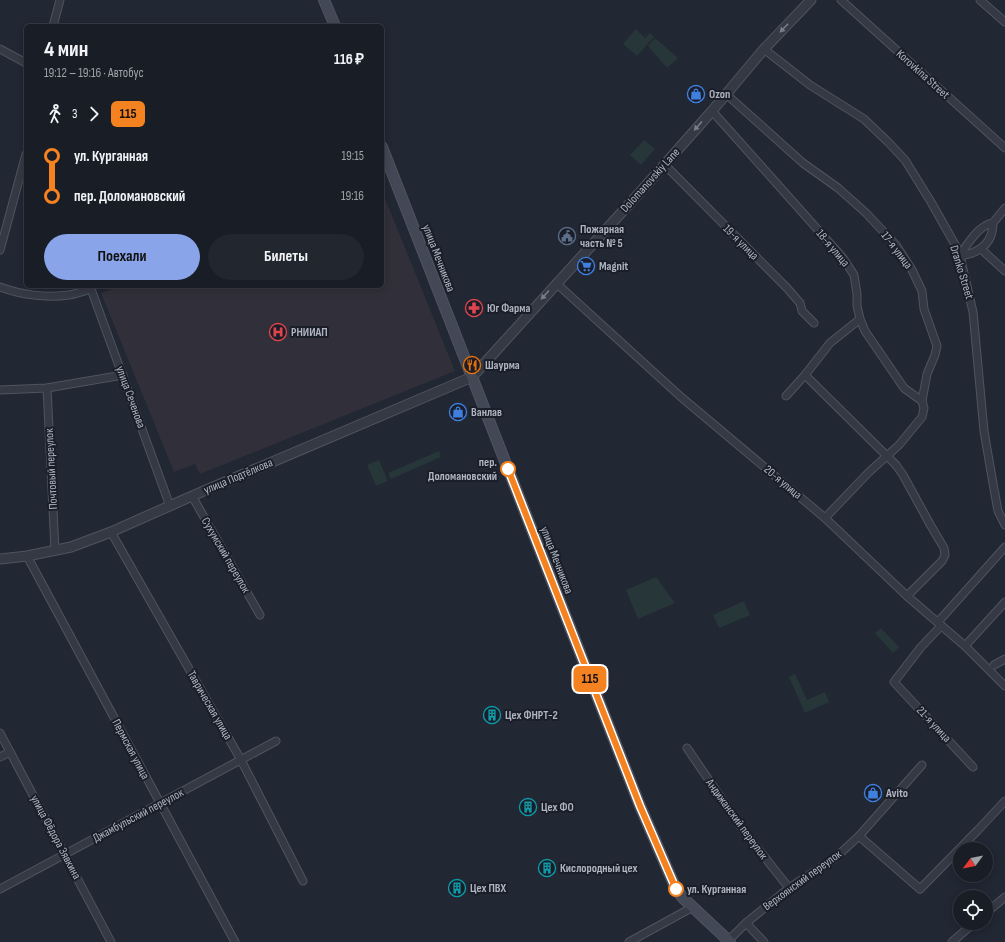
<!DOCTYPE html>
<html lang="ru">
<head>
<meta charset="utf-8">
<style>
  body { margin:0; font-family:"Sofia Sans Condensed",sans-serif; background:#22262e; color:#f1f3f6; height:100vh; display:flex; flex-direction:column; font-size:15px; white-space:nowrap }
  * { box-sizing:border-box; margin:0 }
  p { font-size:13px; color:#9fa2a7 }
  .icon { flex:none; width:22px; height:22px; fill:none; stroke:currentColor; stroke-width:2; stroke-linecap:round; stroke-linejoin:round }
  .map { position:relative; flex:1; overflow:hidden }
  .details { position:absolute; left:24px; top:24px; width:360px; height:264px; display:flex; flex-direction:column; background:#191d26; border-radius:6px; box-shadow:0 2px 10px #0003,0 0 0 1px #373b43 }
  .details>* { flex:none }
  .badge { padding:0 8px; border-radius:6px; font-size:14px; line-height:26px }
  .needle { width:26px; rotate:238deg }
  .controls { position:absolute; left:953px; top:842px; display:grid; gap:8px }
  .controls a { display:grid; place-items:center; width:40px; height:40px; border-radius:50%; background:#191d26; box-shadow:0 2px 10px #0003,0 0 0 1px #373b43; font-size:20px }
  .map>.badge { position:absolute; translate:-50% -50%; box-shadow:0 0 0 2px #fff }
  .legs { display:flex; align-items:center; gap:6px; height:44px; padding:0 20px; font-size:13px }
  .legs p { margin-inline-start:auto }
  .head { display:flex; align-items:center; justify-content:space-between; height:68px; padding:0 20px }
  h1 { font-size:22px; font-weight:700; line-height:30px }
  .button { display:flex; gap:8px; margin-top:auto; padding:8px 20px }
  .button a { flex:1; height:46px; border-radius:24px; background:#8aa4ea; color:#111; font-size:16px; font-weight:700; line-height:46px; text-align:center }
  .button a+a { background:#22262e; color:#f1f3f6 }
  ul { padding:0 20px; list-style:none }
  li { display:flex; align-items:center; gap:14px; height:40px; font-size:15px }
  li i { display:grid; place-items:center; width:6px; height:100%; margin:0 5px; background:currentColor }
  li i::after { content:''; width:10px; height:10px; margin:-5px; border:3px solid; border-radius:50%; background:#191d26 }
  li p { margin-inline-start:auto }
  li:first-child i { background:linear-gradient(#0000 50%,currentColor 0) }
  li:last-child i { background:linear-gradient(currentColor 50%,#0000 0) }
  .map>svg:first-child { display:block }
  .medical { fill:#312f39 }
  .green { fill:#273638 }
  .lines { fill:none; stroke-linecap:round; stroke-linejoin:round }
  .minor-casing { stroke:#4f545f; stroke-width:9 }
  .tertiary-casing { stroke:#4f545f; stroke-width:11 }
  .secondary-casing { stroke:#4f545f; stroke-width:12 }
  .minor { stroke:#353944; stroke-width:7 }
  .tertiary { stroke:#353944; stroke-width:9 }
  .secondary { stroke:#434856; stroke-width:10 }
  .oneway { fill:#787d89 }
  .line-1-casing { stroke:#fff; stroke-width:9 }
  .line-1 { stroke:#f58220; stroke-width:6 }
  .stop-1-dot { fill:#fff; stroke:#f58220; stroke-width:2 }
  .labels { text-anchor:middle; stroke-width:4; stroke-linejoin:round; paint-order:stroke }
  .street-label { font-size:12px; fill:#afb4c1; stroke:#1a1e28 }
  .poi-label { font-size:12px; font-weight:bold; fill:#afb4c1; stroke:#1a1e28; text-anchor:start }
  .stop-label { font-size:12px; font-weight:bold; fill:#afb4c1; stroke:#1a1e28; text-anchor:end }
</style>
</head>
<body>
<div class="map">
<svg width="1005" height="942" viewBox="0 0 1005 942">
  <rect width="100%" height="100%" fill="#212733"/>
  <polygon class="medical" points="382,191 455,371 200,474 195,464 174,472 101,293 112,289 111,286 382,286"/>
  <g class="green">
    <polygon points="636,29 645,38 650,33 654,37 637,56 623,44"/>
    <polygon points="655,38 678,58 667,68 648,46"/>
    <polygon points="644,140 655,149 641,165 630,155"/>
    <polygon points="439,451 441,457 391,479 388,473"/>
    <polygon points="379,460 388,481 376,486 367,465"/>
    <polygon points="656,577 675,603 638,619 626,590"/>
    <polygon points="744,601 750,615 719,628 713,615"/>
    <polygon points="881,628 899,647 893,653 875,633"/>
    <polygon points="795,674 807,700 825,692 829,702 805,713 789,677"/>
  </g>
  <g class="lines">
    <g class="minor-casing">
      <g id="minor">
        <polyline points="841,0 1005,148"/>
        <polyline points="980,0 1005,22"/>
        <polyline points="53,26 60,0"/>
        <polyline points="0,49 26,63"/>
        <polyline points="764,49 810,85 864,119 888,142 905,160 931,202 957,248 960,256 973,312 984,431 991,472 998,511 1005,525"/>
        <polyline points="726,94 803,163 838,188 866,213 896,245 912,270 922,291 924,309 937,346 935,355 927,374 922,401 924,408 922,417 899,445 869,472 825,518"/>
        <polyline points="712,111 843,258 854,275 857,294 857,306 860,319 865,331 904,388 922,401"/>
        <polyline points="664,164 787,288 800,303 802,311 814,323"/>
        <polyline points="981,249 1005,271"/>
        <polyline points="0,250 26,154"/>
        <path d="M960,256C966,245 980,224 993,223L1005,208"/>
        <path d="M960,256C979,253 993,244 993,223"/>
        <polyline points="556,283 681,397 825,518 907,596 965,646 1005,686"/>
        <path d="M0,287C21,295 47,298 69,295C77,294 84,291 91,289L170,506"/>
        <polyline points="805,375 896,465 903,475 931,526 944,548 945,555 942,561 907,596"/>
        <polyline points="47,388 55,550"/>
        <polyline points="0,390 47,388 123,375"/>
        <polyline points="786,396 805,375 830,343 860,319"/>
        <polyline points="192,496 260,615"/>
        <polyline points="111,532 241,760 303,881"/>
        <polyline points="27,556 235,942"/>
        <polyline points="938,622 1005,547"/>
        <polyline points="941,626 921,647 894,682 973,767"/>
        <polyline points="965,646 1005,602"/>
        <polyline points="994,665 1005,659"/>
        <polyline points="0,733 111,942"/>
        <polyline points="687,748 741,827 789,888"/>
        <polyline points="0,757 10,752"/>
        <polyline points="859,836 920,889 978,830 1005,801"/>
        <polyline points="0,889 276,741"/>
        <polyline points="986,913 1005,897"/>
        <polyline points="746,923 764,942"/>
        <polyline points="629,942 693,907"/>
        <polyline points="727,942 746,923 789,888 835,858 859,836 922,765"/>
        <polyline points="952,942 974,923"/>
      </g>
    </g>
    <g class="tertiary-casing">
      <polyline id="tertiary" points="0,559 27,556 71,547 111,532 192,496 472,377 642,190 712,111 764,49 811,0"/>
    </g>
    <g class="secondary-casing">
      <g id="secondary">
        <polyline points="324,0 335,26"/>
        <polyline points="382,147 640,806 676,889 683,898 730,942"/>
      </g>
    </g>
    <use href="#minor" class="minor"/>
    <use href="#tertiary" class="tertiary"/>
    <use href="#secondary" class="secondary"/>
  </g>
  <defs><path id="oneway-solid" d="M-6-.8H1V-3.2L6.5 0L1 3.2V.8H-6Z"/></defs>
  <g class="oneway">
    <use href="#oneway-solid" transform="translate(784 28) rotate(134)"/>
    <use href="#oneway-solid" transform="translate(698 126) rotate(132)"/>
    <use href="#oneway-solid" transform="translate(545 295) rotate(132)"/>
  </g>
  <g class="lines">
    <g class="line-1-casing">
      <polyline id="line-1" points="508,469 640,806 676,889"/>
    </g>
    <use href="#line-1" class="line-1"/>
  </g>
  <defs>
    <g id="shop-ring" transform="scale(0.9)"><circle r="9.5" fill="#1a1e28" stroke="#3f7fe0" stroke-width="1.5"/><path d="M-5-2.5h2.3a2.7 3.5 0 0 1 5.4 0H5L5.5 6h-11ZM-1.5-2.5h3a1.5 2.3 0 0 0-3 0Z" fill="#3f7fe0"/></g>
    <g id="civic-ring" transform="scale(0.9)"><circle r="9.5" fill="#1a1e28" stroke="#5c6f8a" stroke-width="1.5"/><path d="M-.6-6.5H3V-4.5H.6V-3L4-1V1h2V6H-6V1h2V-1L-.6-3ZM-1.2 2.5V6h2.4V2.5Z" fill="#5c6f8a"/></g>
    <g id="supermarket-ring" transform="scale(0.9)"><circle r="9.5" fill="#1a1e28" stroke="#3f7fe0" stroke-width="1.5"/><path d="M-6-5.5h2.5l.6 2H6L4.5 2H-2.5L-4.4-4H-6ZM-1.5 3.2a1.3 1.3 0 1 0 .1 0ZM3 3.2a1.3 1.3 0 1 0 .1 0Z" fill="#3f7fe0"/></g>
    <g id="pharmacy-ring" transform="scale(0.9)"><circle r="9.5" fill="#1a1e28" stroke="#e0444e" stroke-width="1.5"/><path d="M-2-6h4v4h4v4h-4v4h-4v-4h-4v-4h4Z" fill="#e0444e"/></g>
    <g id="hospital-ring" transform="scale(0.9)"><circle r="9.5" fill="#1a1e28" stroke="#e0444e" stroke-width="1.5"/><path d="M-5-5h3v3.5h4V-5h3V5h-3V1.5h-4V5h-3Z" fill="#e0444e"/></g>
    <g id="restaurant-ring" transform="scale(0.9)"><circle r="9.5" fill="#1a1e28" stroke="#e8710a" stroke-width="1.5"/><path d="M-5-6h1v4h1v-4h1v4h1v-4h1v5L-1.5 .5V6h-2V.5L-5-1ZM5-6V6H3V1.5H1.5Q1.5-4 5-6Z" fill="#e8710a"/></g>
    <g id="building-ring" transform="scale(0.9)"><circle r="9.5" fill="#1a1e28" stroke="#0f9aa8" stroke-width="1.5"/><path d="M-4-6H4V6H1V3H-1V6H-4ZM-2.5-4.3h1.7v1.8h-1.7ZM.8-4.3h1.7v1.8H.8ZM-2.5-1h1.7V.8h-1.7ZM.8-1h1.7V.8H.8Z" fill="#0f9aa8"/></g>
  </defs>
  <g fill-rule="evenodd">
    <use href="#shop-ring" x="696" y="94"/>
    <use href="#civic-ring" x="567" y="236"/>
    <use href="#supermarket-ring" x="586" y="266"/>
    <use href="#pharmacy-ring" x="474" y="308"/>
    <use href="#hospital-ring" x="278" y="332"/>
    <use href="#restaurant-ring" x="472" y="365"/>
    <use href="#shop-ring" x="458" y="412"/>
    <use href="#building-ring" x="492" y="715"/>
    <use href="#shop-ring" x="873" y="793"/>
    <use href="#building-ring" x="528" y="807"/>
    <use href="#building-ring" x="547" y="868"/>
    <use href="#building-ring" x="457" y="888"/>
  </g>
  <g class="stop-1-dot">
    <circle cx="508" cy="469" r="7"/>
    <circle cx="676" cy="889" r="7"/>
  </g>
  <g class="labels">
    <g class="street-label">
      <text transform="translate(923 74) rotate(42)" y="4">Korovkina Street</text>
      <text transform="translate(650 180) rotate(-48)" y="4">Dolomanovskiy Lane</text>
      <text transform="translate(741 242) rotate(45)" y="4">19-я улица</text>
      <text transform="translate(833 248) rotate(50)" y="4">18-я улица</text>
      <text transform="translate(897 250) rotate(53)" y="4">17-я улица</text>
      <text transform="translate(439 258) rotate(69)" y="4">улица Мечникова</text>
      <text transform="translate(962 272) rotate(73)" y="4">Dranko Street</text>
      <text transform="translate(131 397) rotate(70)" y="4">улица Сеченова</text>
      <text transform="translate(51 469) rotate(-93)" y="4">Почтовый переулок</text>
      <text transform="translate(238 476) rotate(-23)" y="4">улица Подтёлкова</text>
      <text transform="translate(783 482) rotate(40)" y="4">20-я улица</text>
      <text transform="translate(226 555) rotate(60)" y="4">Сухумский переулок</text>
      <text transform="translate(557 560) rotate(69)" y="4">улица Мечникова</text>
      <text transform="translate(210 705) rotate(60)" y="4">Таврическая улица</text>
      <text transform="translate(934 724) rotate(47)" y="4">21-я улица</text>
      <text transform="translate(131 749) rotate(62)" y="4">Пермская улица</text>
      <text transform="translate(138 815) rotate(-28)" y="4">Джамбульский переулок</text>
      <text transform="translate(737 819) rotate(54)" y="4">Андижанский переулок</text>
      <text transform="translate(56 837) rotate(62)" y="4">улица Фёдора Зявкина</text>
      <text transform="translate(802 880) rotate(-36)" y="4">Верхоянский переулок</text>
    </g>
    <g class="poi-label">
      <text x="709" y="98">Ozon</text>
      <text x="580" y="233">Пожарная<tspan x="580" dy="14">часть № 5</tspan></text>
      <text x="599" y="270">Magnit</text>
      <text x="487" y="312">Юг Фарма</text>
      <text x="291" y="336">РНИИАП</text>
      <text x="485" y="369">Шаурма</text>
      <text x="471" y="416">Ванлав</text>
      <text x="505" y="719">Цех ФНРТ-2</text>
      <text x="886" y="797">Avito</text>
      <text x="541" y="811">Цех ФО</text>
      <text x="560" y="872">Кислородный цех</text>
      <text x="470" y="892">Цех ПВХ</text>
    </g>
    <g class="stop-label">
      <text x="497" y="466">пер.<tspan x="497" dy="14">Доломановский</tspan></text>
      <text x="687" y="893" text-anchor="start">ул. Курганная</text>
    </g>
  </g>
</svg>
<div class="controls">
<a><svg class="needle" viewBox="-14 -14 28 28"><path d="M0-13l5 13h-10z" fill="#e53935"/><path d="M0 13l5-13h-10z" fill="#9fa2a7"/></svg></a>
<a><svg class="icon" aria-label="locate" viewBox="0 0 24 24"><circle cx="12" cy="12" r="6"/><path d="M12 2v4M12 18v4M2 12h4M18 12h4"/></svg></a>
</div>
<b class="badge" style="left:590px;top:679px;background:#f58220;color:#111">115</b>
<section class="details">
<div class="head"><div><h1>4 мин</h1><p>19:12 – 19:16 · Автобус</p></div><b>116 ₽</b></div>
<div class="legs"><svg class="icon" aria-label="walk" viewBox="0 0 24 24"><circle cx="13" cy="4" r="2"/><path d="M13 8l-2 6 4 7M11 14l-3 7M7 12l3-4h3l4 4"/></svg>3<svg class="icon" aria-label="forward" viewBox="0 0 24 24"><path d="M9 5l7 7-7 7"/></svg><b class="badge" style="background:#f58220;color:#111">115</b></div>
<ul>
<li><i style="color:#f58220"></i><b>ул. Курганная</b><p>19:15</p></li>
<li><i style="color:#f58220"></i><b>пер. Доломановский</b><p>19:16</p></li>
</ul>
<div class="button"><a>Поехали</a><a>Билеты</a></div>
</section>
</div>
</body>
</html>
